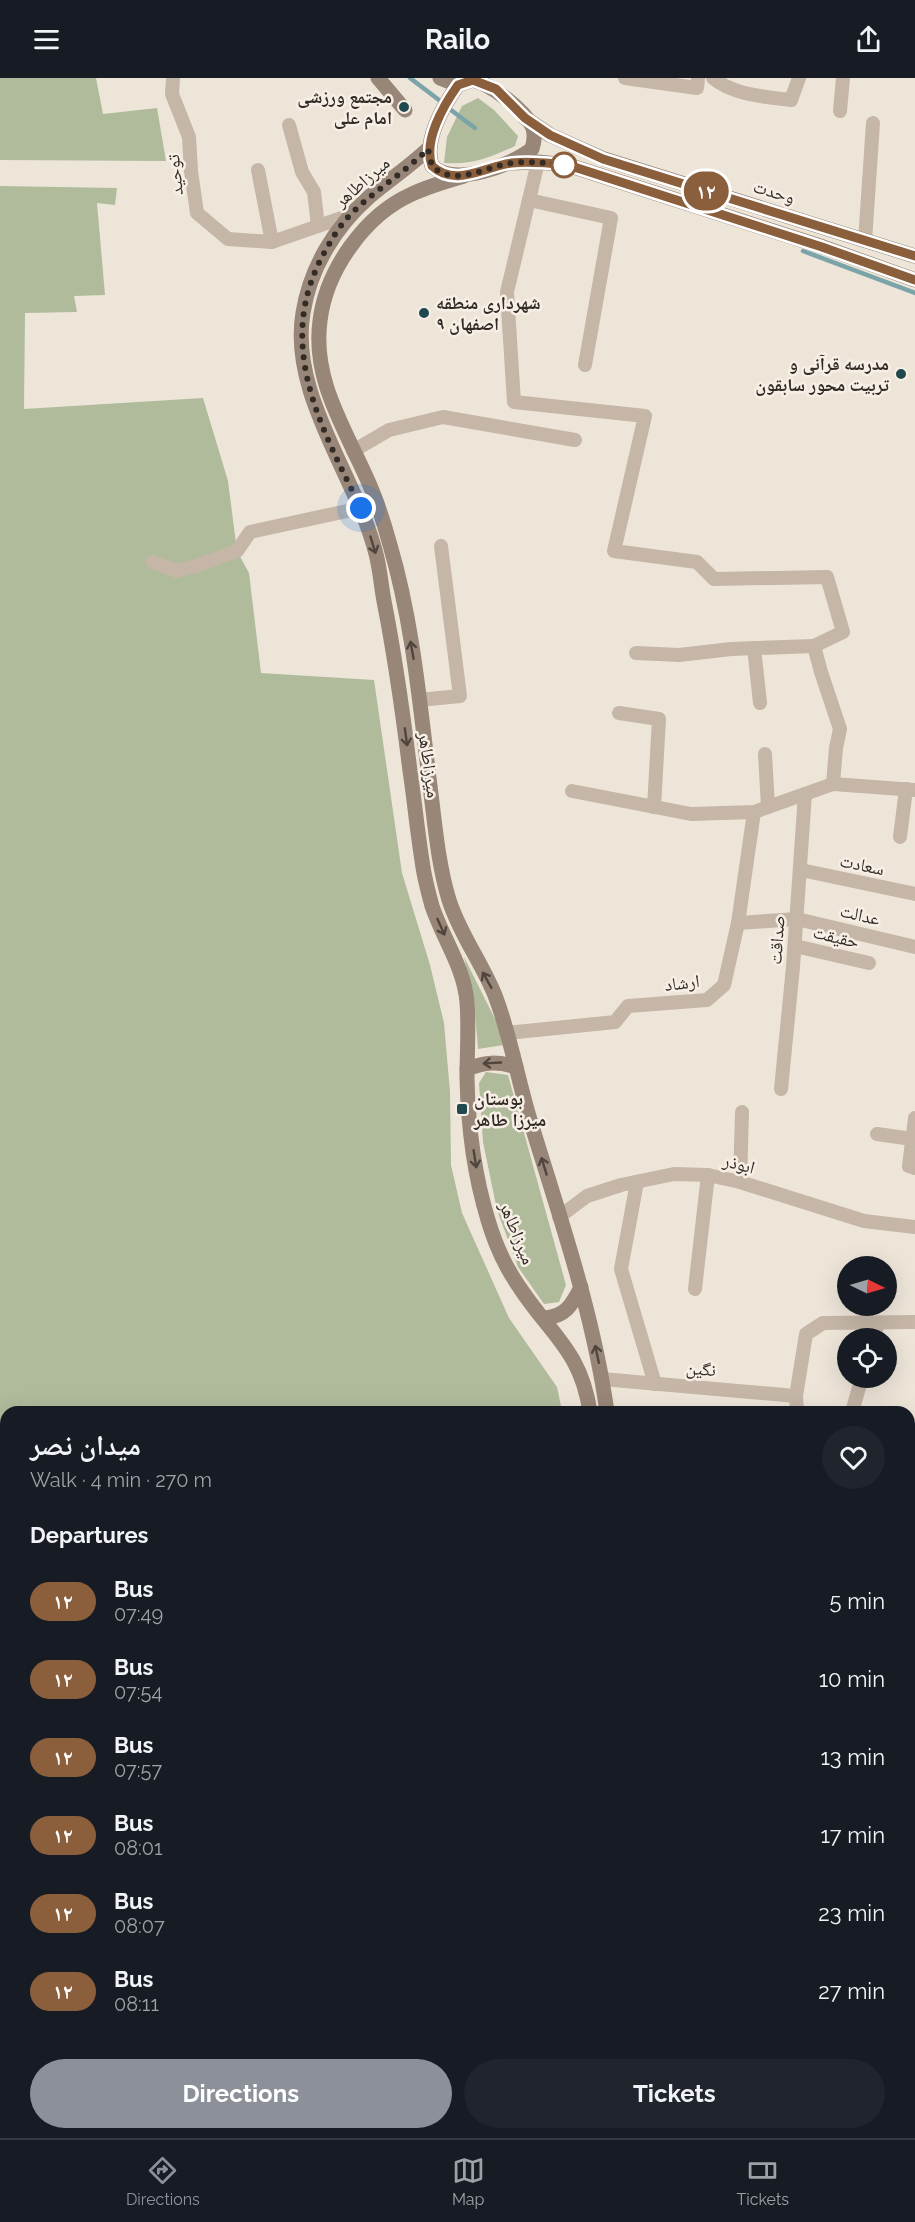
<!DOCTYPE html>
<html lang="en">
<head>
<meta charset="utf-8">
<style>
  body { margin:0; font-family:Raleway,"Noto Naskh Arabic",sans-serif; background:#20242c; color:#f1f3f6; height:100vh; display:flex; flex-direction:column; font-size:22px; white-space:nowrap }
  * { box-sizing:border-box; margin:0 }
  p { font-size:20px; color:#9ea1a6 }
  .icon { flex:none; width:33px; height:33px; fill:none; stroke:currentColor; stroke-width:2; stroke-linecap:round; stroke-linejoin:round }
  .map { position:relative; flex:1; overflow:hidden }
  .panel { position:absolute; left:0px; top:1328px; width:915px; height:734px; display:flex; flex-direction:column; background:#171b24; border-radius:18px 18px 0 0; box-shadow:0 6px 24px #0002 }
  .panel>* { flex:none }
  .badge { padding:0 12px; border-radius:20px; font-size:21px; line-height:39px }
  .needle { width:39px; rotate:95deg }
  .fabs { position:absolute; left:837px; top:1178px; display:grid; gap:12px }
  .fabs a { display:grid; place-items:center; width:60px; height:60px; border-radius:50%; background:#171b24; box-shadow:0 6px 24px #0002; font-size:30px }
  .you { position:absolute; width:30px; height:30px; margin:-15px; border:4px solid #fff; border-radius:50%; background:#1a73e8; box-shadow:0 0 0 9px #1a73e833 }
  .map>.badge { position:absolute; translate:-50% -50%; box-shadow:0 0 0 3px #fff }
  h2 { padding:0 30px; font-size:22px; line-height:54px }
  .round { display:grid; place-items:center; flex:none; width:63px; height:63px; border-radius:32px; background:#20242c }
  .summary { display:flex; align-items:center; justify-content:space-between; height:102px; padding:0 30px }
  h1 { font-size:28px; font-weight:700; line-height:45px }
  .action { display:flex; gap:12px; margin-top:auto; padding:12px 30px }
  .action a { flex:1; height:69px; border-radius:36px; background:#8c9099; color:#fff; font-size:24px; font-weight:700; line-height:69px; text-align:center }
  .action a+a { background:#20242c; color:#f1f3f6 }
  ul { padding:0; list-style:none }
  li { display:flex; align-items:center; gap:18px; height:78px; padding:0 30px }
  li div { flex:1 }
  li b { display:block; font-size:22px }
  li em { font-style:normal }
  li .badge { min-width:66px; font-weight:700; text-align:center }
  header { display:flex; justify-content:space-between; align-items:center; height:78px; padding:0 30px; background:#171b24; font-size:27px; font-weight:700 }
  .tabs { display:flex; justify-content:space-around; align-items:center; height:84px; border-top:2px solid #363941; background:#171b24; font-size:16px; color:#9ea1a6 }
  .tabs a { display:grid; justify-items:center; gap:3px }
  .tabs .current { color:#8c9099 }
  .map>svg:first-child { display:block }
  .green { fill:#afbb9b }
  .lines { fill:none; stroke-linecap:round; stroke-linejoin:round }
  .stream { stroke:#7ba4a8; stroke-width:4.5 }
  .street { stroke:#c5b6a7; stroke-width:14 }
  .secondary { stroke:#988678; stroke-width:15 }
  .oneway { stroke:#51463f }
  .line-casing { stroke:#fff; stroke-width:14 }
  .line { stroke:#8b5e3c; stroke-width:9 }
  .walk { stroke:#322b26; stroke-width:6; stroke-dasharray:0 10.8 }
  .poi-dot { fill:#20494f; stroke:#f7efe5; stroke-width:2 }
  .stop-dot { fill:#fff; stroke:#8b5e3c; stroke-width:3 }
  .labels { text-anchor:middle; stroke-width:5; stroke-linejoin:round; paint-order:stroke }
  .poi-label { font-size:18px; font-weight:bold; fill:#322b26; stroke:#f7efe5; text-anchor:end }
  .street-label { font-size:18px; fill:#322b26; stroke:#f7efe5 }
</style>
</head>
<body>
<header><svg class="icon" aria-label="menu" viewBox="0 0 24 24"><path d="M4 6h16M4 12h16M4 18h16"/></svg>Railo<svg class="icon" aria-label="share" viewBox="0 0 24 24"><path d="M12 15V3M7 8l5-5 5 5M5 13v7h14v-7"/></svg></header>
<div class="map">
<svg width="915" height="2060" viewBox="0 0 915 2060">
  <rect width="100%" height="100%" fill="#eee5d9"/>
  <g class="green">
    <polygon points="0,0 96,0 103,36 157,30 166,83 0,82"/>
    <path d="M478,20L494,32L518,58L515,68C489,80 472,87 444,85L447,59L462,28Z"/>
    <polygon points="0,108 117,110 115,127 97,125 105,217 74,218 77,234 25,235 24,331 203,320 228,403 237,473 249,495 261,595 374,602 402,795 430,887 444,945 450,1014 451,1087 462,1135 509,1240 557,1309 562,1333 6,1334 6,1681 0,1682"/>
    <polygon points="464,879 496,943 504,967 478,971 474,922"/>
    <polygon points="486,994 508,997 566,1207 559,1224 544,1226 518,1189 497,1132 483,1064 479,1005"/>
  </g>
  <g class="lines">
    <g class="stream">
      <polyline points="410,0 439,22"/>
      <polyline points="447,29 475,50"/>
      <polyline points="803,173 915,215"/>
    </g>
    <g class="street">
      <polyline points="173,0 172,16 189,59 191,93 197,135 228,161 272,164 350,137"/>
      <polyline points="625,0 697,10 698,0"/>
      <path d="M713,0C733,17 766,19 791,22L799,0"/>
      <polyline points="840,33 843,0"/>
      <polyline points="289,47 302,94 314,114 318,148"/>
      <polyline points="538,84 507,214 514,324 645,338 614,473 697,484 714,501 827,499 843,554 814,568 821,594 840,651 836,670 833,706"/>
      <polyline points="258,92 272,164"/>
      <polyline points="529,122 611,140 585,287"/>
      <polyline points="865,163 873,45"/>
      <polyline points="353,373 389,352 443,339 575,362"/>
      <polyline points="153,484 176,493 196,488 237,473 250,454 361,430"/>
      <polyline points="754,570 760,625"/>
      <polyline points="636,575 679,577 731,571 814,568"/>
      <polyline points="419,622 460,618 441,468"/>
      <polyline points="619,635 659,641 654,729"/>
      <polyline points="765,676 768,729"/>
      <polyline points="572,713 691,736 754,734 833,706 915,712"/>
      <polyline points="900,759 906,711"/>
      <polyline points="801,792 915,816"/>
      <polyline points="738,845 797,841 915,869"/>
      <polyline points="795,868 869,885"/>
      <polyline points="507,955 615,944 628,928 707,922 724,907 738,845 754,734"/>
      <polyline points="781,1011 793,889 805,716"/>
      <polyline points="915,1040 909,1088 915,1090"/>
      <polyline points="877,1056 912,1061"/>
      <polyline points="637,1104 621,1191 655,1306"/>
      <polyline points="740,1104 742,1034"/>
      <polyline points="559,1139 587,1118 621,1107 674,1096 708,1097 740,1104 864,1143 915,1149"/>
      <polyline points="695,1211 708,1097"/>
      <polyline points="874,1260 878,1245"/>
      <polyline points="602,1301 796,1318"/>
      <polyline points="797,1334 796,1318 806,1256 823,1245 915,1244"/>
      <polyline points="852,1334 862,1299"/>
      <polyline points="909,1414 915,1402"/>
      <polyline points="0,1798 6,1798"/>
      <polyline points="909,1960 915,1960"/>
      <polyline points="0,1994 6,1995"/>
      <polyline points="45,2060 45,2055"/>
      <polyline points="250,2060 251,2055"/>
      <polyline points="307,2060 308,2055"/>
      <polyline points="721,2060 722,2055"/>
      <polyline points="884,2060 885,2055"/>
    </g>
    <g class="secondary">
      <polyline points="378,0 405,32"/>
      <polyline points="440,0 458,7"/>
      <path d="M473,2C492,7 523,31 532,48C536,56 534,64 532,71C510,88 455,109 432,88C423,63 443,28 458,7Z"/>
      <polyline points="525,40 550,57 604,81 915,178"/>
      <path d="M428,71C409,89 389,102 369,119C335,149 310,190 303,235C289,317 357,399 376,476C380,491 381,507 384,523C395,579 403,636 410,693C415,726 418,761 424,795C426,805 429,817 432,828C443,861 464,889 467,924C469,949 467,975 467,1000C468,1048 474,1096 488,1142C495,1166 506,1190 520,1210C551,1257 581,1273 590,1334"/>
      <polyline points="510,85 538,84 568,87 823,169 915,202"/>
      <path d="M464,98C447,103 429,108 412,116C365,137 326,192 320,243C312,302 345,350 368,403C377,423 384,445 390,467C413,545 420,628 430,708C435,746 438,786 449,822C460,857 483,886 496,920C511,960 518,1003 531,1045C560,1140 593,1234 607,1334"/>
      <path d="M467,991C486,984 497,983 516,989"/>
      <path d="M544,1240C565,1239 572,1227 581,1209"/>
      <polyline points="909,1687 915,1688"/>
      <polyline points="505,2060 506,2055"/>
      <polyline points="522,2060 523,2055"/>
    </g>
  </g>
  <defs><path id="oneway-shaft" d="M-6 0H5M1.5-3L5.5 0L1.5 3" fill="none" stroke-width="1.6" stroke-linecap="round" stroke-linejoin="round" transform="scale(1.5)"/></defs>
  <g class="oneway">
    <use href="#oneway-shaft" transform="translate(373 467) rotate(73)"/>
    <use href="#oneway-shaft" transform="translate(412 572) rotate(-100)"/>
    <use href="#oneway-shaft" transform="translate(406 659) rotate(82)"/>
    <use href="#oneway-shaft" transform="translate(441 849) rotate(66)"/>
    <use href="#oneway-shaft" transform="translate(487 902) rotate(-119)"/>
    <use href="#oneway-shaft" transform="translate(492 985) rotate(177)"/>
    <use href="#oneway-shaft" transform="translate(475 1081) rotate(81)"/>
    <use href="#oneway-shaft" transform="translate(544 1088) rotate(-107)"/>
    <use href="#oneway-shaft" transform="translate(597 1276) rotate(-102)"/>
  </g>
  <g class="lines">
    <g class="line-casing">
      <path id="line" d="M915,178L603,81L550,57L525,40L496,11L473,2L458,7C443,28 423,63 432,88C456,110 485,88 512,85C531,83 549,85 568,87L822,169L915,202"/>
    </g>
    <use href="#line" class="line"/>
    <path class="walk" d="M361,430C320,348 275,266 323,177C331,162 340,147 351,136C375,112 404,95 428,71L432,88C456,110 485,88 512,85C531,83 549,85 568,87H564"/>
  </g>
  <g class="poi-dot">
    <circle cx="404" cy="29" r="6"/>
    <circle cx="424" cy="235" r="6"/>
    <circle cx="901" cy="296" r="6"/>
    <rect x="456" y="1025" width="12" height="12" rx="3"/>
  </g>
  <circle class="stop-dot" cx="564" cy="87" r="12"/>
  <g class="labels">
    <g class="poi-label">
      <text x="392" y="25">مجتمع ورزشی<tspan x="392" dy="21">امام علی</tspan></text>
      <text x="436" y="231" text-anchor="start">شهرداری منطقه<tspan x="436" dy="21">۹ اصفهان</tspan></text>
      <text x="889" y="292">مدرسه قرآنی و<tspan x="889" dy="21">تربیت محور سابقون</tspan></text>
      <text x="474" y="1027" text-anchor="start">بوستان<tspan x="474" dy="21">میرزا طاهر</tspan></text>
    </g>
    <g class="street-label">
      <text transform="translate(175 97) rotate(-96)" y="6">توحید</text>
      <text transform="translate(362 104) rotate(-41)" y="6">میرزاطاهر</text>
      <text transform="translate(774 114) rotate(17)" y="6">وحدت</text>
      <text transform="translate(429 687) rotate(82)" y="6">میرزاطاهر</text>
      <text transform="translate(862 787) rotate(12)" y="6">سعادت</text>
      <text transform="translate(860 837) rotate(13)" y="6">عدالت</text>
      <text transform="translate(836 859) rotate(13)" y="6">حقیقت</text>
      <text transform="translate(777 862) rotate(-86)" y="6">صداقت</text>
      <text transform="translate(682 905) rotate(-7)" y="6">ارشاد</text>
      <text transform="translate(739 1086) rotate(15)" y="6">ابوذر</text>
      <text transform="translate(517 1155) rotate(68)" y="6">میرزاطاهر</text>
      <text transform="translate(701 1291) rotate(5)" y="6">نگین</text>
    </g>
  </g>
</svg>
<div class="fabs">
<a><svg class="needle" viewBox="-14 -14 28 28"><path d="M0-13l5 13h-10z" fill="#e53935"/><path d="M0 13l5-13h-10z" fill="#9ea1a6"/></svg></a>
<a><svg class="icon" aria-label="locate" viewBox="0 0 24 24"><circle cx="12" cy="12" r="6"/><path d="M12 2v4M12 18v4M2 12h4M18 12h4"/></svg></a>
</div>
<div class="you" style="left:361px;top:430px"></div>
<b class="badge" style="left:706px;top:113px;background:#8b5e3c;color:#fff">۱۲</b>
<section class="panel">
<div class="summary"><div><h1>میدان نصر</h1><p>Walk · 4 min · 270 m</p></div><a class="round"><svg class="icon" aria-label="heart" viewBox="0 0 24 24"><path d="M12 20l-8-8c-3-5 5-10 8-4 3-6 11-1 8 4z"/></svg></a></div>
<h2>Departures</h2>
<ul>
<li><span class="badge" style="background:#8b5e3c;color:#fff">۱۲</span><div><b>Bus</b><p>07:49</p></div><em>5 min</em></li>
<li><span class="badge" style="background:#8b5e3c;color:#fff">۱۲</span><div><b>Bus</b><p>07:54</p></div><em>10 min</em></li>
<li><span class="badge" style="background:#8b5e3c;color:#fff">۱۲</span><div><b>Bus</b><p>07:57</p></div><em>13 min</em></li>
<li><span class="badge" style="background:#8b5e3c;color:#fff">۱۲</span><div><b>Bus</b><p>08:01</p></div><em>17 min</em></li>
<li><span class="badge" style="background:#8b5e3c;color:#fff">۱۲</span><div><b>Bus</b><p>08:07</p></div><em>23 min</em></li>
<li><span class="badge" style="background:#8b5e3c;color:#fff">۱۲</span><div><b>Bus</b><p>08:11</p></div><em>27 min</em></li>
</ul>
<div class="action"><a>Directions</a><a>Tickets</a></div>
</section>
</div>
<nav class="tabs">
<a class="current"><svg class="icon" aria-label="directions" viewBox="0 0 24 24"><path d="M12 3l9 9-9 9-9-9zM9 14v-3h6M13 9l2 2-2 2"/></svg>Directions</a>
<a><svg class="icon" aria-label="map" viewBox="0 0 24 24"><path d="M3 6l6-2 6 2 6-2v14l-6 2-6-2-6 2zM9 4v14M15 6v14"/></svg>Map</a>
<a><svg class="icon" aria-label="tickets" viewBox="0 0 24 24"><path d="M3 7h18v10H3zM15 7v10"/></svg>Tickets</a>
</nav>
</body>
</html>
